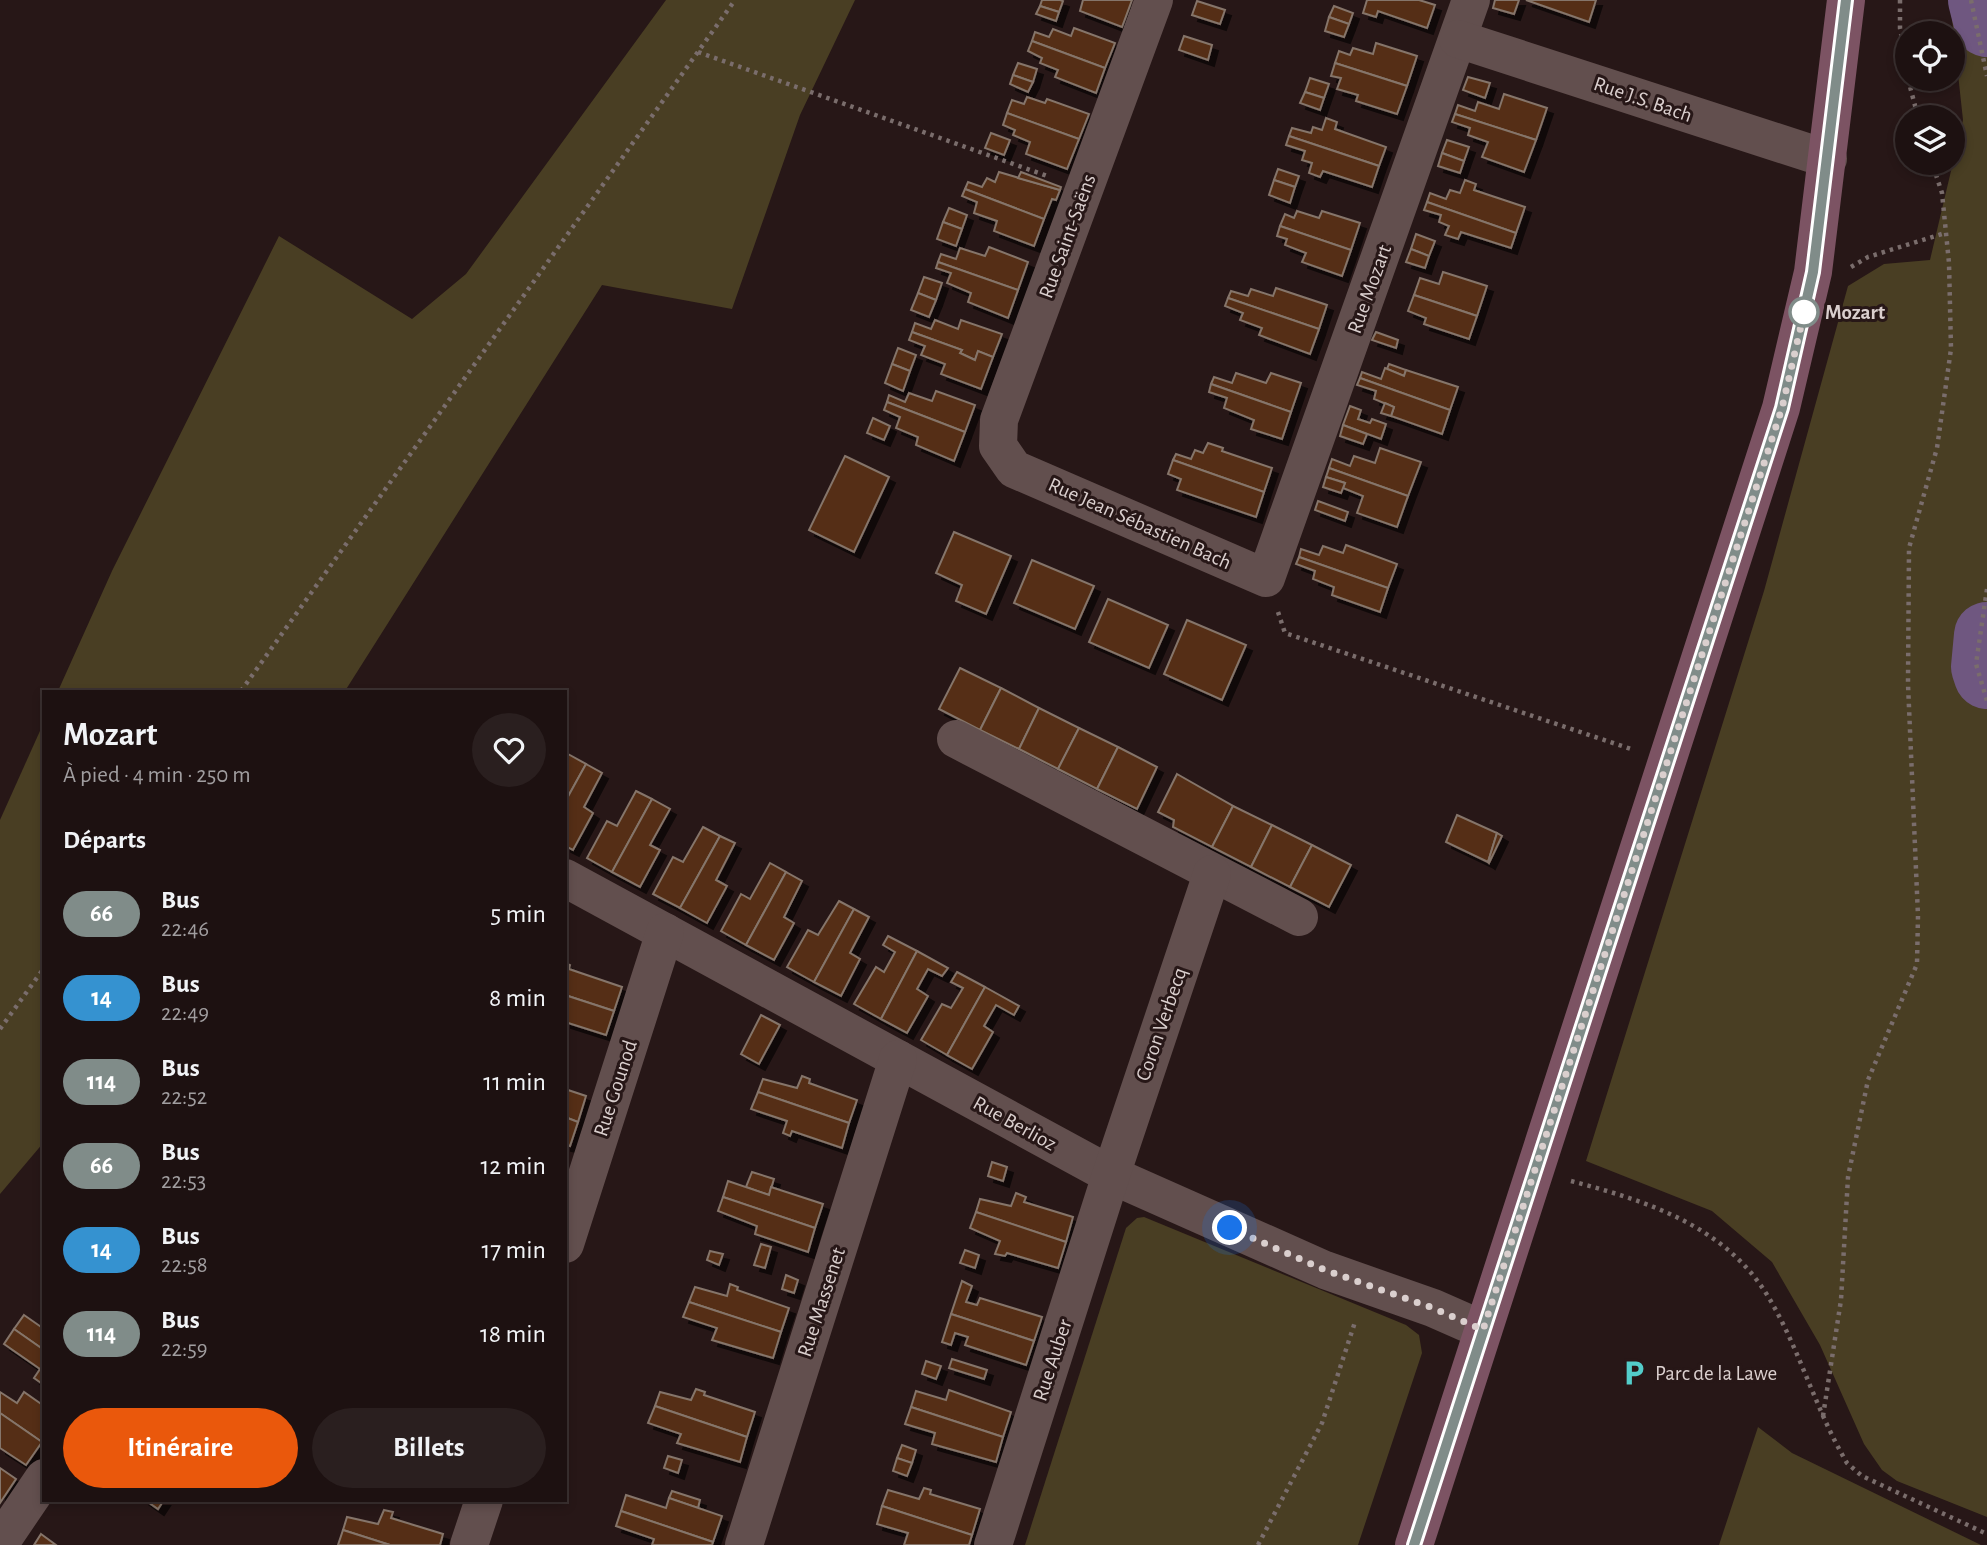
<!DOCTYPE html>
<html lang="fr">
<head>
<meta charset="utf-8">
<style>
  body { margin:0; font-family:"Alegreya Sans",sans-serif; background:#2a1f1f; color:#f1f3f6; height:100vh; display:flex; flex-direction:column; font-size:26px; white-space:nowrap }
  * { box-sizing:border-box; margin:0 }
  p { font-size:23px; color:#a09d9f }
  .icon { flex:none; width:38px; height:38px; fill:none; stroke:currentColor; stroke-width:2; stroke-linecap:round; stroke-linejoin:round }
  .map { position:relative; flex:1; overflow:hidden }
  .details { position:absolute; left:42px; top:690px; width:525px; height:812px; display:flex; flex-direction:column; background:#1d1111; border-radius:0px; box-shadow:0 4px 10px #0003,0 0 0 2px #3b3131 }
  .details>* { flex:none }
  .badge { padding:0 14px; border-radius:23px; font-size:24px; line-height:46px }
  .fabs { position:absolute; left:1895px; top:21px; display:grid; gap:14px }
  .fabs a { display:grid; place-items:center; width:70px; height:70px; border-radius:50%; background:#1d1111; box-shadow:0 4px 10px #0003,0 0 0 2px #3b3131; font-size:35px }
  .you { position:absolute; width:35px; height:35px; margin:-18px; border:5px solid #fff; border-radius:50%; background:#1a73e8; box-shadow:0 0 0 10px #1a73e833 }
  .map>.badge { position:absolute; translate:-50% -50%; box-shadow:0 0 0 4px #fff }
  h2 { padding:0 21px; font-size:26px; line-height:63px }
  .round { display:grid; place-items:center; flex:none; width:74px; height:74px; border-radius:37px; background:#2a1f1f }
  .headline { display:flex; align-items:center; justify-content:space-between; height:119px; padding:0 21px }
  h1 { font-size:33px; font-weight:600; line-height:52px }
  .primary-button { display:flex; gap:14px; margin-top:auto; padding:14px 21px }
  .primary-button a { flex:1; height:80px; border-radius:42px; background:#ea580c; color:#fff; font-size:28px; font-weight:600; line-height:80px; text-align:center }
  .primary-button a+a { background:#2a1f1f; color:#f1f3f6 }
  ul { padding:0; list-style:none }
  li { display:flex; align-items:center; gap:21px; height:84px; padding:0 21px }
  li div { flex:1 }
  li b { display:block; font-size:26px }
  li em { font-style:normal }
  li .badge { min-width:77px; font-weight:700; text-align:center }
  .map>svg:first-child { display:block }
  .green { fill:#493e23 }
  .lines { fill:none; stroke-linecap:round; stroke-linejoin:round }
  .river { stroke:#6f5780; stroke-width:66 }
  .building { fill:#552f13; stroke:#85746a; stroke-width:2; filter:url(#shadow) }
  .path { stroke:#7a6d6c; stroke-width:4.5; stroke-dasharray:3.5 5; stroke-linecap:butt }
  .street { stroke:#624f4e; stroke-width:38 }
  .secondary { stroke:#7c5363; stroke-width:38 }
  .line-casing { stroke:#fff; stroke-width:16 }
  .line { stroke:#808c89; stroke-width:10 }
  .walk { stroke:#dacfce; stroke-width:7; stroke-dasharray:0 12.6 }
  .stop-dot { fill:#fff; stroke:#808c89; stroke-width:3.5 }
  .labels { text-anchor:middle; stroke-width:6; stroke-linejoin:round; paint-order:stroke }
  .street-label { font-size:21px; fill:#dacfce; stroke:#271717 }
  .stop-label { font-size:21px; font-weight:bold; fill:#dacfce; stroke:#271717; text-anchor:start }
  .poi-label { font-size:21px; fill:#dacfce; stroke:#271717; text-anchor:start }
</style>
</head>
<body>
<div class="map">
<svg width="1987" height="1545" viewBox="0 0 1987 1545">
  <defs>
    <filter id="shadow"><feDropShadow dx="6" dy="6" stdDeviation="0" flood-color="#0009"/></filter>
  </defs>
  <rect width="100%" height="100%" fill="#271717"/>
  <g class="green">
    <polygon points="666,0 855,0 800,115 732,309 602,285 345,691 58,691 112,571 279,236 412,319 466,274"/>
    <polygon points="1950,0 1987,0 1987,1517 1897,1481 1882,1470 1864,1444 1820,1345 1772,1262 1712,1211 1586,1161 1764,591 1848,286 1884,264 1930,260 1963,120"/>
    <polygon points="44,722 44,1142 0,1194 0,820"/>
    <polygon points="1144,1217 1406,1325 1419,1335 1422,1353 1358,1545 1025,1545 1126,1228 1137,1218"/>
    <polygon points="1758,1427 1792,1453 1981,1545 1719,1545"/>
  </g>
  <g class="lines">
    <g class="river">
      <polyline points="1981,0 1987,24"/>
      <polyline points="1987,635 1984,667 1987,676"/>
    </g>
  </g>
  <g class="building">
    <polygon points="1042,0 1060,0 1063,1 1059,12 1040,6"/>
    <polygon points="1083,0 1132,0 1122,27 1080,11"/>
    <polygon points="1367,0 1419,0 1435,5 1427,28 1378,11 1376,17 1363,13"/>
    <polygon points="1495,0 1519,0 1514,14 1493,8"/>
    <polygon points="1526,0 1596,0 1589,22"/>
    <polygon points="1197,1 1225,10 1220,24 1192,15"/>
    <polygon points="1040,6 1059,12 1056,21 1036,14"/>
    <polygon points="1334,6 1353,13 1349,24 1329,17"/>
    <polygon points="1329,17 1349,24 1344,37 1325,31"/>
    <polygon points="1074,28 1115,43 1105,68 1032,41 1035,32 1049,37 1053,29 1071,36"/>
    <polygon points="1184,36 1212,45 1208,60 1179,50"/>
    <polygon points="1032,41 1105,68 1096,93 1055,77 1058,70 1040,63 1042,58 1028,51"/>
    <polygon points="1376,43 1417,56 1407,86 1335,63 1339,51 1350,55 1353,48 1373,54"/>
    <polygon points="1018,63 1037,69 1033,82 1013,75"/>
    <polygon points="1335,63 1407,86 1397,114 1356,101 1358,95 1337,89 1341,78 1331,76"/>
    <polygon points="1013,75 1033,82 1028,92 1010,84"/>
    <polygon points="1468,77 1490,83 1485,98 1463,90"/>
    <polygon points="1310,78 1329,84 1324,98 1305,92"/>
    <polygon points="1305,92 1324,98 1320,110 1300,103"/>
    <polygon points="1504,94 1547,108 1536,140 1455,114 1458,105 1475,111 1478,102 1499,109"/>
    <polygon points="1027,97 1045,103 1047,99 1089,114 1079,139 1007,113 1012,100 1024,104"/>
    <polygon points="1007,113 1079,139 1067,169 1026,154 1030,142 1013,135 1015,130 1003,125"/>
    <polygon points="1455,114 1536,140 1524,172 1482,157 1488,142 1468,135 1470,128 1452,122"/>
    <polygon points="1326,118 1337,122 1335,129 1386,147 1379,166 1289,136 1292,128 1311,133 1313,127 1322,130"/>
    <polygon points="991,133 1010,140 1004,155 985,148"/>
    <polygon points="1289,136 1379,166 1372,187 1323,171 1320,177 1309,173 1312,163 1302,160 1305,151 1286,145"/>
    <polygon points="1447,140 1469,147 1464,161 1442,153"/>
    <polygon points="1442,153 1464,161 1460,173 1438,166"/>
    <polygon points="1278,169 1299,176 1295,187 1274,180"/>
    <polygon points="999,172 1060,190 1056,200 1052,199 1044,219 965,189 968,182 982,187 987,178 995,182"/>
    <polygon points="1021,172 1061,187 1060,190 1018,178"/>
    <polygon points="1274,180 1295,187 1290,203 1269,195"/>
    <polygon points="1465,180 1476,184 1474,190 1525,207 1516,233 1427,202 1430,193 1446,199 1450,190 1460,193"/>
    <polygon points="965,189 1044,219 1034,246 994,231 997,221 974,213 977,202 962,196"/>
    <polygon points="1427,202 1516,233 1511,248 1461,232 1458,239 1445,235 1449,226 1439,222 1441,215 1424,210"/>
    <polygon points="949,208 967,215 962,229 943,222"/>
    <polygon points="1297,211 1319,218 1322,211 1360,223 1351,250 1280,226 1285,214 1294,218"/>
    <polygon points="943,222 962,229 956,246 937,239"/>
    <polygon points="1280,226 1351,250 1342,276 1302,262 1306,253 1285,245 1287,239 1277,236"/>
    <polygon points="1416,234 1435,241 1429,256 1411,249"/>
    <polygon points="989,247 1028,262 1018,290 938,262 941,254 956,259 960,248 985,256"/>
    <polygon points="1411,249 1429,256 1425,268 1406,262"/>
    <polygon points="938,262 1018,290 1008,318 968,302 971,293 947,283 951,273 936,268"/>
    <polygon points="1443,272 1487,286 1477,316 1414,295 1420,278 1439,284"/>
    <polygon points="924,277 942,283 936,300 918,293"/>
    <polygon points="1276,288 1327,305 1319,329 1228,298 1231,291 1248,296 1251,289 1273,296"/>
    <polygon points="918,293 936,300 929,317 911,310"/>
    <polygon points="1414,295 1477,316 1469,339 1424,324 1426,318 1408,311"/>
    <polygon points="1228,298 1319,329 1310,354 1259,335 1262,328 1240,320 1243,313 1225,306"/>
    <polygon points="935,320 958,329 961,320 1002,334 993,357 978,351 975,360 960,353 962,350 912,332 915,323 931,329"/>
    <polygon points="912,332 962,350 960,353 975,360 978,351 993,357 981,389 941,374 945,364 921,355 925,346 909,340"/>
    <polygon points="1376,332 1398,340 1396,348 1372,340"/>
    <polygon points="898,348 916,355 910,371 892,364"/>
    <polygon points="892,364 910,371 903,391 885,383"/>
    <polygon points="1389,364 1406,370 1404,376 1387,369"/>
    <polygon points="1385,368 1404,376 1406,370 1458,387 1450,410 1360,378 1362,372 1381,379"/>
    <polygon points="1236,373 1266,383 1271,373 1301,383 1291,412 1211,384 1214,377 1232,383"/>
    <polygon points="1360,378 1450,410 1442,434 1391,416 1394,407 1374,399 1376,391 1357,385"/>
    <polygon points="1211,384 1291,412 1282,439 1251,429 1254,420 1224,408 1227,398 1209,392"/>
    <polygon points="936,391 975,405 965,432 887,402 889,395 905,402 909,393 932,401"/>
    <polygon points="887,402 965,432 954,461 916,445 918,437 896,428 900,417 884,410"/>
    <polygon points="1385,403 1394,407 1391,416 1381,413"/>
    <polygon points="1350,406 1361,410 1358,419 1370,423 1372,419 1386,424 1381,439 1343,425"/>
    <polygon points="873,418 890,426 884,440 867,433"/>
    <polygon points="1343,425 1367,434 1363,444 1340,436"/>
    <polygon points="1208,443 1223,448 1222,451 1272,468 1264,492 1173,460 1176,454 1191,459 1195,450 1203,453"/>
    <polygon points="1380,448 1421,462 1408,496 1329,468 1332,459 1350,466 1354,456 1375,463"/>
    <polygon points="845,456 889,477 854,552 809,530"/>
    <polygon points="1173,460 1264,492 1256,517 1177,490 1181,479 1168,474"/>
    <polygon points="1329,468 1408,496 1397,527 1357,513 1363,496 1343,488 1345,483 1326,477"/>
    <polygon points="1326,477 1345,483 1341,493 1323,487"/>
    <polygon points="1318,501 1348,512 1345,521 1315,510"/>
    <polygon points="954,532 1011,556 986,614 956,601 962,585 936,573"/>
    <polygon points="1346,545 1397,564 1388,588 1299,557 1301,549 1319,555 1323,546 1343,553"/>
    <polygon points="1299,557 1388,588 1380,612 1332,595 1334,587 1313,579 1315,571 1296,564"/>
    <polygon points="1032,560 1094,586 1075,629 1014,603"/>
    <polygon points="1108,599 1168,625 1149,668 1089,642"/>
    <polygon points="1187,620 1246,645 1222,700 1164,674"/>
    <polygon points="960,668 1001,688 980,730 939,709"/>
    <polygon points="1001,688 1039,708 1019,749 980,730"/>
    <polygon points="1039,708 1079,728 1058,769 1019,749"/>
    <polygon points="1079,728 1118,747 1097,789 1058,769"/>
    <polygon points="1118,747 1157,767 1137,809 1097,789"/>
    <polygon points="568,754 586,764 565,802 565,760"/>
    <polygon points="586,764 602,773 584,807 593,813 573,850 565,846 565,802"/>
    <polygon points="1177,774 1233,806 1212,847 1173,827 1174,820 1158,812"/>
    <polygon points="636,791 652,799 612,872 587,858 607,821 617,826"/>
    <polygon points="652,799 670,809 650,845 660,850 640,887 612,872"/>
    <polygon points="1233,806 1272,825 1251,867 1212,847"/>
    <polygon points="1457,815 1497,833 1488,862 1446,842"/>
    <polygon points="1272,825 1312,845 1290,887 1251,867"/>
    <polygon points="703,827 720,836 680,908 653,894 673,857 683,862"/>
    <polygon points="1497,833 1502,836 1489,863 1488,862"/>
    <polygon points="720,836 735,843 716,880 727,886 707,923 680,908"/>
    <polygon points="1312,845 1351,865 1329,907 1290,887"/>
    <polygon points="770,863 786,872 746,945 721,931 741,894 750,899"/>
    <polygon points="786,872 802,881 784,917 794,923 774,960 746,945"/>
    <polygon points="839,901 854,909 814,982 787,967 808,930 818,935"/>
    <polygon points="854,909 869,917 850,953 860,959 841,996 814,982"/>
    <polygon points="888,936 917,951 881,1019 854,1004 876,967 884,972 895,952 883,945"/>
    <polygon points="917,951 948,968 942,976 928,969 917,989 928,996 907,1033 881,1019"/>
    <polygon points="565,963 570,965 569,969 622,987 614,1011 565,995"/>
    <polygon points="957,972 985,987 947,1055 921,1040 942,1004 951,1008 963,988 951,982"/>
    <polygon points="985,987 1019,1006 1014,1015 996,1005 984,1026 993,1032 972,1069 947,1055"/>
    <polygon points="565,995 614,1011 606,1035 565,1022"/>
    <polygon points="761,1015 780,1025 759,1064 741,1054"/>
    <polygon points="802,1076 810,1079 809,1083 857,1100 849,1123 758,1092 763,1079 797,1088"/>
    <polygon points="565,1089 586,1096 578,1122 565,1117"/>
    <polygon points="758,1092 849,1123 842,1148 792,1131 790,1136 783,1133 787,1121 751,1109"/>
    <polygon points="565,1117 578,1122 570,1146 565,1145"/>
    <polygon points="992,1162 1007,1167 1003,1181 988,1176"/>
    <polygon points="752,1172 774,1179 769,1195 746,1187"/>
    <polygon points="728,1181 769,1195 771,1187 823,1204 815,1228 723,1197"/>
    <polygon points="1016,1193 1026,1197 1024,1202 1073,1217 1066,1242 976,1212 980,1199 1011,1206"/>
    <polygon points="723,1197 815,1228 808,1252 755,1234 757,1226 718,1211"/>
    <polygon points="976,1212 1066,1242 1058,1268 1007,1253 1005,1256 995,1254 1000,1241 970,1228"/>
    <polygon points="761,1244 771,1247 765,1268 754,1265"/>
    <polygon points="965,1250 979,1255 975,1268 960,1263"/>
    <polygon points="710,1251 723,1254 719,1265 707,1260"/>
    <polygon points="786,1275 798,1280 794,1293 782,1289"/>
    <polygon points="962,1281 972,1286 966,1302 977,1305 980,1298 1042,1317 1034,1341 951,1314"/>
    <polygon points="730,1284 738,1287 737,1290 789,1308 781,1332 689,1302 695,1287 727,1296"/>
    <polygon points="689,1302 781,1332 773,1358 712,1340 717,1328 683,1317"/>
    <polygon points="951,1314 1034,1341 1026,1365 965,1345 968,1337 955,1333 951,1345 942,1342"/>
    <polygon points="24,1315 44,1329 44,1350 14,1329"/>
    <polygon points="14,1329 44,1350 44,1385 34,1378 40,1369 4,1344"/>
    <polygon points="952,1359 987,1370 984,1379 949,1368"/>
    <polygon points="926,1361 941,1366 936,1379 922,1374"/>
    <polygon points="696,1389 705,1392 704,1395 755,1412 747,1437 655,1406 660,1392 691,1400"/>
    <polygon points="949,1390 1011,1412 1003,1437 911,1407 916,1391 946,1400"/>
    <polygon points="0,1392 17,1403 24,1392 44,1406 42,1442 0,1413"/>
    <polygon points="655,1406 747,1437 740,1462 677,1443 681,1434 648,1423"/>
    <polygon points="911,1407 1003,1437 996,1462 932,1444 935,1433 905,1424"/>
    <polygon points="0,1413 42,1442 26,1465 0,1448"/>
    <polygon points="902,1445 916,1450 912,1463 897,1458"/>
    <polygon points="668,1456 682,1460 678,1473 664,1468"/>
    <polygon points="897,1458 912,1463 907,1476 893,1471"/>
    <polygon points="0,1468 16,1479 0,1503"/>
    <polygon points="924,1488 931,1490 930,1494 980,1509 972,1535 882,1506 888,1490 919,1499"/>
    <polygon points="672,1491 700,1500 698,1508 669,1498"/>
    <polygon points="626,1495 666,1508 669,1498 722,1516 713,1542 621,1511"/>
    <polygon points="145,1500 164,1500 158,1509"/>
    <polygon points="882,1506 972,1535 969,1545 904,1545 908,1533 877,1524"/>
    <polygon points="384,1510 393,1512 391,1518 443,1534 440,1545 390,1545 343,1530 347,1517 378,1524"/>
    <polygon points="621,1511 713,1542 712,1545 652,1545 654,1539 616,1526"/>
    <polygon points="343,1530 390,1545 338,1545"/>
    <polygon points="41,1534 56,1545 34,1545"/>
  </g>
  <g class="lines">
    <g class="path">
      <polyline points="1900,0 1900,28 1908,73"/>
      <polyline points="1971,0 1987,76"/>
      <polyline points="698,52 1050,177"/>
      <polyline points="1908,79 1918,117"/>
      <polyline points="1851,267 1868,257 1945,233"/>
      <polyline points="1987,589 1976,664 1987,701"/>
      <polyline points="1278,612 1285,633 1631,749"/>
      <polyline points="241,691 735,0"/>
      <polyline points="0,1029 44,968"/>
      <path d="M1571,1181C1647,1201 1726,1226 1769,1298C1800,1350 1816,1411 1847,1463L1862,1476L1987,1534"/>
      <polyline points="1823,1416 1841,1300 1848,1177 1868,1080 1917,964 1918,916 1908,684 1909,548 1937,448 1951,349 1949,263 1942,193 1932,163"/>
      <polyline points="1258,1545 1322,1423 1355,1322"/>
    </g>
    <g class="street">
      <polyline points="1154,0 999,420 998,446 1014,469 1266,578 1471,0"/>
      <polyline points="1458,39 1828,159"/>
      <polyline points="956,739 1299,917"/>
      <polyline points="565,878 1111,1175 1325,1270 1433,1308 1483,1330"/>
      <polyline points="565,1244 665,932"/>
      <polyline points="0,1543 44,1478"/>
      <polyline points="469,1545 484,1500"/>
      <polyline points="744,1545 898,1059"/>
      <polyline points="993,1545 1111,1175 1212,874"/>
    </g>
    <polyline class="secondary" points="1414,1545 1781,408 1813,272 1846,0"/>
  </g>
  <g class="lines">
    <g class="line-casing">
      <polyline id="line" points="1414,1545 1782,408 1813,272 1846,0"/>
    </g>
    <use href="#line" class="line"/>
    <polyline class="walk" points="1230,1228 1325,1270 1433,1308 1483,1330 1782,408 1807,300 1804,312"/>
  </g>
  <defs>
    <g id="parking-bare" transform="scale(2.1)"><path d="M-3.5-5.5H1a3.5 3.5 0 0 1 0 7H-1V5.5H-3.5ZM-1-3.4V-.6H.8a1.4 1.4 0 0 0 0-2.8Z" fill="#53cdca" stroke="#271717" stroke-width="2.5" paint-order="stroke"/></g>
  </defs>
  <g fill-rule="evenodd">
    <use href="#parking-bare" x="1634" y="1373"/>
  </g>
  <circle class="stop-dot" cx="1804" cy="312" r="14"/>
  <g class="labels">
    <g class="street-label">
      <text transform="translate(1643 99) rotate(19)" y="7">Rue J.S. Bach</text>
      <text transform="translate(1067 236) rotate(-70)" y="7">Rue Saint-Saëns</text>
      <text transform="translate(1369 289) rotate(-70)" y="7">Rue Mozart</text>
      <text transform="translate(1140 523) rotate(24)" y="7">Rue Jean Sébastien Bach</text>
      <text transform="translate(1161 1024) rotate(-71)" y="7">Coron Verbecq</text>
      <text transform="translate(615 1088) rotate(-72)" y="7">Rue Gounod</text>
      <text transform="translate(1015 1123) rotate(29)" y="7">Rue Berlioz</text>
      <text transform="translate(821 1302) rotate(-72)" y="7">Rue Massenet</text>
      <text transform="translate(1052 1360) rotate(-72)" y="7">Rue Auber</text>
    </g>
    <g class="stop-label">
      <text x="1825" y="319">Mozart</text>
    </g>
    <g class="poi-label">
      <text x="1655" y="1380">Parc de la Lawe</text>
    </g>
  </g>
</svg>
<div class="fabs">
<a><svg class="icon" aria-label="locate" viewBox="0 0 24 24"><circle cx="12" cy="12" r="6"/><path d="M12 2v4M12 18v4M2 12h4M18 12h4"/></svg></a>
<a><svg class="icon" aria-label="layers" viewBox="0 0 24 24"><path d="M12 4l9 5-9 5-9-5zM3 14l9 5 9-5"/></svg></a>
</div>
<div class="you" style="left:1230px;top:1228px"></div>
<section class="details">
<div class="headline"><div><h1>Mozart</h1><p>À pied · 4 min · 250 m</p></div><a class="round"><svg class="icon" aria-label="heart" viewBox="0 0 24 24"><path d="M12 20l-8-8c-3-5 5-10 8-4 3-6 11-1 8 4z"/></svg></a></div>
<h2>Départs</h2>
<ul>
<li><span class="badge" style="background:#808c89;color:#fff">66</span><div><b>Bus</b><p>22:46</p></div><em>5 min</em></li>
<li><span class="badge" style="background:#3592d0;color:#fff">14</span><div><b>Bus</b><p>22:49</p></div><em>8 min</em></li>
<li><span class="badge" style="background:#808c89;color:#fff">114</span><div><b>Bus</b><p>22:52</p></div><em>11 min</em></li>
<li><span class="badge" style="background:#808c89;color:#fff">66</span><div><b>Bus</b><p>22:53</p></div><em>12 min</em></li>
<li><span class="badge" style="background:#3592d0;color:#fff">14</span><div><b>Bus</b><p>22:58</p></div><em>17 min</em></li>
<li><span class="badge" style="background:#808c89;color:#fff">114</span><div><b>Bus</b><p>22:59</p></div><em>18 min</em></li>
</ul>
<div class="primary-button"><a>Itinéraire</a><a>Billets</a></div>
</section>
</div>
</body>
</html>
